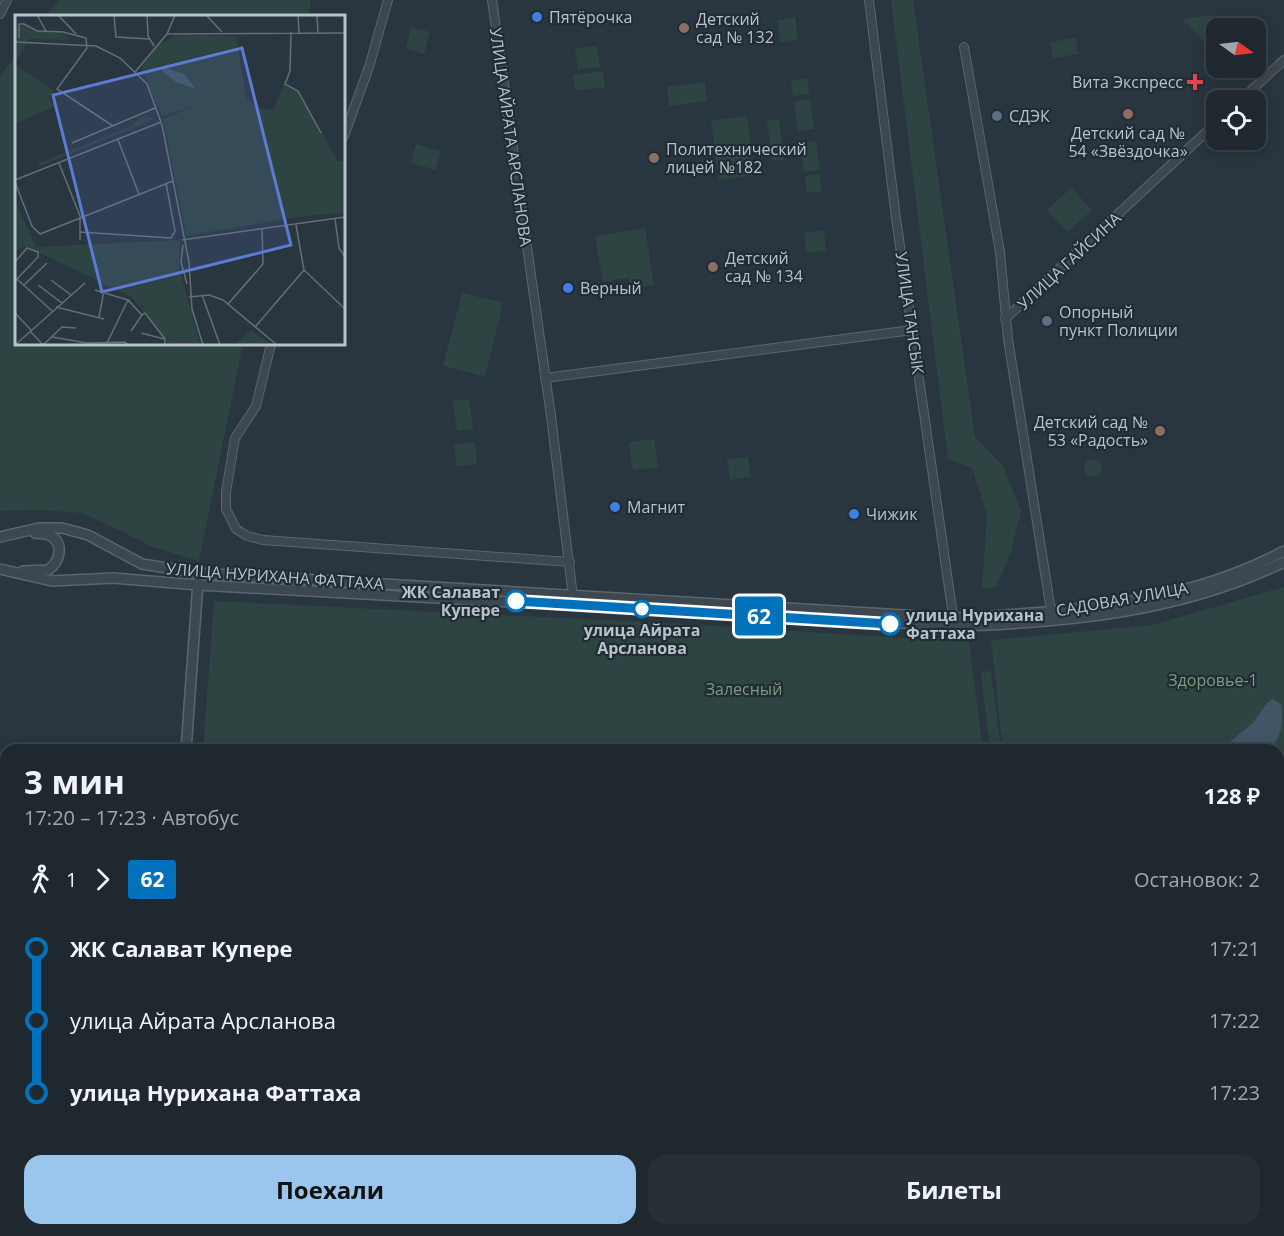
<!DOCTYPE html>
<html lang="ru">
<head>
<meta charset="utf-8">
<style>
  body { margin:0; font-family:"Open Sans",sans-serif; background:#273037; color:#f1f3f6; height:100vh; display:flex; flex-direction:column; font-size:22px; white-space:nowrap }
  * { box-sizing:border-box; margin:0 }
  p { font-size:20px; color:#a1a6aa }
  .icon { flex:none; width:33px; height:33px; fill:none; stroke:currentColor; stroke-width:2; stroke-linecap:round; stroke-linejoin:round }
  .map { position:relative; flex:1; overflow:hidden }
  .details { position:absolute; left:0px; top:744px; width:1284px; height:492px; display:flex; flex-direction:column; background:#1f282f; border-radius:18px 18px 0 0; box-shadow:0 3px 15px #0003,0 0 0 2px #3c444b }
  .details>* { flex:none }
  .badge { padding:0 12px; border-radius:4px; font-size:21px; line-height:39px }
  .needle { width:39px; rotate:104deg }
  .tools { position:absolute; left:1206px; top:18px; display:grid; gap:12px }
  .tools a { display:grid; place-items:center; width:60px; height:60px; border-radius:12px; background:#1f282f; box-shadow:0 3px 15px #0003,0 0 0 2px #3c444b; font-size:30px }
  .map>.badge { position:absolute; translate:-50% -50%; box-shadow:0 0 0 3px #fff }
  .legs { display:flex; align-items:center; gap:9px; height:66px; padding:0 24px; font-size:20px }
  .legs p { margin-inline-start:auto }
  .headline { display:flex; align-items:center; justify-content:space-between; height:102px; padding:0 24px }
  h1 { font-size:33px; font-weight:700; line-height:45px }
  .primary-button { display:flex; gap:12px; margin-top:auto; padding:12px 24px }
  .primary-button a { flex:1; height:69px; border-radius:18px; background:#9ac6ee; color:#111; font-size:24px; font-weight:700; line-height:69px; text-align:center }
  .primary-button a+a { background:#273037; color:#f1f3f6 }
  ul { padding:0 24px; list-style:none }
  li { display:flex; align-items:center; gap:21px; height:72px; font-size:22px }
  li i { display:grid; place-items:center; width:9px; height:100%; margin:0 8px; background:currentColor }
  li i::after { content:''; width:15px; height:15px; margin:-8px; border:4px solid; border-radius:50%; background:#1f282f }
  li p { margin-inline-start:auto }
  li:first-child i { background:linear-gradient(#0000 50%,currentColor 0) }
  li:last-child i { background:linear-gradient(currentColor 50%,#0000 0) }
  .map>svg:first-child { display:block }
  .green { fill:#2e4442 }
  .water { fill:#405667 }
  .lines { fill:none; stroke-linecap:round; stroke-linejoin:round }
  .minor-casing { stroke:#5b656d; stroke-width:10 }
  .tertiary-casing { stroke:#5b656d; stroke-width:12 }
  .minor { stroke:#3d474f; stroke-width:8 }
  .tertiary { stroke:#3d474f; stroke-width:9 }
  .line-1-casing { stroke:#fff; stroke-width:14 }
  .line-1 { stroke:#0072bc; stroke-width:9 }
  .shop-dot { fill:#3f7fe0; stroke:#212c35; stroke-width:2 }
  .education-dot { fill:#8d6e63; stroke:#212c35; stroke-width:2 }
  .health-dot { fill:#e0444e; stroke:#212c35; stroke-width:2 }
  .service-dot { fill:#5c6f8a; stroke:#212c35; stroke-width:2 }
  .stop-1-dot { fill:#fff; stroke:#0072bc; stroke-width:3 }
  .labels { text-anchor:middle; stroke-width:4.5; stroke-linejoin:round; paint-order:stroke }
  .poi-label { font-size:16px; fill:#b9c2ca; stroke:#212c35; text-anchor:start }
  .street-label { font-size:16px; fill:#b9c2ca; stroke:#212c35 }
  .stop-label { font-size:16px; font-weight:bold; fill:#b9c2ca; stroke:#212c35; text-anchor:end }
  .park-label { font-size:16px; fill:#7a9d7d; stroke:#212c35 }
  .inset-road { fill:none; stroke:#636e77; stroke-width:1.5 }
  .view { fill:#5b7cd2; fill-opacity:0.15; stroke:#5b7cd2; stroke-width:3 }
  .inset-edge { fill:none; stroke:#b9c2ca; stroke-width:3 }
</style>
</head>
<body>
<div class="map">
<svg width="1284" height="1236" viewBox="0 0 1284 1236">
  <rect width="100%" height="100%" fill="#29363f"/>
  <g class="green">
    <polygon points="59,0 311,0 308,16 46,16"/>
    <polygon points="891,0 913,0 975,437 1003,466 1021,511 1011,552 996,587 982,588 987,515 972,468 948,459"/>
    <polygon points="1212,15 1225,28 1216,28 1216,48 1213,51 1182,19"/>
    <polygon points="795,17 798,39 780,42 777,20"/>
    <polygon points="411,27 430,32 424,54 406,49"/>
    <polygon points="1076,38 1078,54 1053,58 1050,42"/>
    <polygon points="597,46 600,67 578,70 575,49"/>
    <polygon points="16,55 16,344 243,344 199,561 153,547 83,513 38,510 0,511 0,76"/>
    <polygon points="603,71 605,87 575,90 573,75"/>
    <polygon points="807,78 809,94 793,96 791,81"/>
    <polygon points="705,82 707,101 669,106 667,87"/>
    <polygon points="810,99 814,129 798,131 794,102"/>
    <polygon points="747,116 755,175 719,180 711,121"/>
    <polygon points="779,119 784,160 772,161 767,120"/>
    <polygon points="816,141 820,170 804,172 800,143"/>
    <polygon points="416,144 441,151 436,170 411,163"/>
    <polygon points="819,174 822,191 807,193 805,176"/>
    <polygon points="1071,188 1092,210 1068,232 1047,210"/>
    <polygon points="645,228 654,285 631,288 629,278 603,282 595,236"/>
    <polygon points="824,230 826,250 807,253 804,233"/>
    <polygon points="462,293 503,303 485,377 443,366"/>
    <polygon points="469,399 473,429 457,431 453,401"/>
    <polygon points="654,439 658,467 635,470 632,467 629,442"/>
    <polygon points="475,442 477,464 457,466 454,444"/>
    <polygon points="748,457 751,477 730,480 727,459"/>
    <circle cx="1093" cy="468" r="9"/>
    <polygon points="1284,587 1284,1209 1278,1209 1278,750 1003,750 991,640 1152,625"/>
    <polygon points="214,601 667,623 969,642 983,750 203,750"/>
    <polygon points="991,671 1001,750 990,750 981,672"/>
    <polygon points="169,1230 904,1230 901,1236 169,1236"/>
  </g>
  <path class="water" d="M1273,699L1281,704C1284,724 1282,733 1270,750H1220L1253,723L1267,703Z"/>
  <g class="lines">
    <g class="minor-casing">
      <g id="minor">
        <polyline points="492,0 551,416 574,605"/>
        <polyline points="869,0 896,218 954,623"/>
        <polyline points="0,14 7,0"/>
        <polyline points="964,47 1000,252 1008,339 1051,611"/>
        <polyline points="1241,100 1284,60"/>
        <polyline points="344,136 369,67 388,0"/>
        <polyline points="1005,319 1216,123"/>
        <polyline points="271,344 256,406 235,438 226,492 226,509 236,529 247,536 263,540 570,562"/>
        <polyline points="545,378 912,330"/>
        <polyline points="0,1063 6,1064"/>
      </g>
    </g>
    <g class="tertiary-casing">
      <g id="tertiary">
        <path d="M0,537L39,528H62L88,535L142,564L198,573L954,618C1065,612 1184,605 1284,551"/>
        <path d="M0,569L52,581L113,578L198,585L954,626C1067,623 1181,612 1284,562"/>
        <path d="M23,571L48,570C59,563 65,544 51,536C46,533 40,534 35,533"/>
        <polyline points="186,750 198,582"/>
        <polyline points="125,1236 126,1230"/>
      </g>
    </g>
    <use href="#minor" class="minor"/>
    <use href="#tertiary" class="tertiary"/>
  </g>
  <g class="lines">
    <g class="line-1-casing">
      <polyline id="line-1" points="516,601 890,624"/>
    </g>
    <use href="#line-1" class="line-1"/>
  </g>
  <g class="shop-dot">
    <circle cx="537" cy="17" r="6"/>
    <circle cx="568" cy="288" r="6"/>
    <circle cx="615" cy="507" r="6"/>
    <circle cx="854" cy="514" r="6"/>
  </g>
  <g class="education-dot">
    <circle cx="684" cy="28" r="6"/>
    <circle cx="1128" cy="114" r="6"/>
    <circle cx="654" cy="158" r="6"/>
    <circle cx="713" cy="267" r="6"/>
    <circle cx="1160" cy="431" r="6"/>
  </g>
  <path class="health-dot" d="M1192 73h6v6h6v6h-6v6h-6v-6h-6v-6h6z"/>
  <g class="service-dot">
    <circle cx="997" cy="116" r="6"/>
    <circle cx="1047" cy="321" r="6"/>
  </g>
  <g class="stop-1-dot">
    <circle cx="516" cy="601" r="10"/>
    <circle cx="642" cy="609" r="8"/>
    <circle cx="890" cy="624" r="10"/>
  </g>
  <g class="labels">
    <g class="poi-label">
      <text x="549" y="23">Пятёрочка</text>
      <text x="696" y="25">Детский<tspan x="696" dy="18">сад № 132</tspan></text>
      <text x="1183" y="88" text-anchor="end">Вита Экспресс</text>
      <text x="1009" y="122">СДЭК</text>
      <text x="1128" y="139" text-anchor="middle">Детский сад №<tspan x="1128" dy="18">54 «Звёздочка»</tspan></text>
      <text x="666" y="155">Политехнический<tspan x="666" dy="18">лицей №182</tspan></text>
      <text x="725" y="264">Детский<tspan x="725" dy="18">сад № 134</tspan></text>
      <text x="580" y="294">Верный</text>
      <text x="1059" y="318">Опорный<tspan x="1059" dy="18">пункт Полиции</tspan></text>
      <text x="1148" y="428" text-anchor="end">Детский сад №<tspan x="1148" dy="18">53 «Радость»</tspan></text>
      <text x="627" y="513">Магнит</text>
      <text x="866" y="520">Чижик</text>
    </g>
    <g class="street-label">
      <text transform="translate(511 137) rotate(82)" y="6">УЛИЦА АЙРАТА АРСЛАНОВА</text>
      <text transform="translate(1069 261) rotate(-43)" y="6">УЛИЦА ГАЙСИНА</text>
      <text transform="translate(910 313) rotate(82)" y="6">УЛИЦА ТАНСЫК</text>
      <text transform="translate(275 576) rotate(4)" y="6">УЛИЦА НУРИХАНА ФАТТАХА</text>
      <text transform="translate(1122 599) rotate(-10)" y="6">САДОВАЯ УЛИЦА</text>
    </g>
    <g class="stop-label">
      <text x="500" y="598">ЖК Салават<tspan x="500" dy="18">Купере</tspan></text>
      <text x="906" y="621" text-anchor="start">улица Нурихана<tspan x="906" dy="18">Фаттаха</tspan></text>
      <text x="642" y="636" text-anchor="middle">улица Айрата<tspan x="642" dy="18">Арсланова</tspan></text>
    </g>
    <g class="park-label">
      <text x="1213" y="686">Здоровье-1</text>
      <text x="744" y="695">Залесный</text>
    </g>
  </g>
  <g transform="translate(15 15)">
    <rect width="330" height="330" fill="#29363f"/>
    <path d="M9,10L20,16L50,19L54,25L14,24L1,46L0,13ZM162,20L221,21L231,82L241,92L258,95L269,69L284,77L323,146L330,147V198L288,201L171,221L148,104L182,90L147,101L127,56V50L143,30ZM1,50L39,76L33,83L40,91L0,109ZM126,101L140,104L23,152L24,148L117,111ZM0,186L21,232L165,225L164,252L185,330H155L117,282L10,231L0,237ZM236,315L255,329L254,330H220Z" fill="#2e4442"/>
    <path d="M151,53L169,59L181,74L161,67L146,55Z" fill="#405667"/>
    <path class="inset-road" d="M22,0L31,16M43,0L61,19M99,0L101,22L134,24M132,0L133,21L139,31M191,0L207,17M283,0L284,18M302,0L303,18M276,17L275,56L270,69L283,76L306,118M152,19L330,18M4,23V9H9L22,16L48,17L71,23L72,33L42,74L98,111M0,27L81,31L105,43L132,69L147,110L174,247L177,294L188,330M120,57L152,19L160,0M103,125L124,179M57,128L140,93M44,148L65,201V225M0,165L146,107M0,167L17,211L25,219L158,166M320,204L324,233L330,242M281,210L289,255L330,294M65,217L156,223L160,216L151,168M167,225L330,202M168,230L166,247L172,269M0,247L12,233L23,237V242L0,266M2,264L37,296M36,265L56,280M9,270L32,248M23,270L47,288M80,275L113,285L127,300L130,298L150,324M187,280L205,330M174,282L194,280L208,285L262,330M213,289L248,249L247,214M41,292L89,304M0,298L16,315M84,302L89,276M240,312L289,255M15,316L28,330M116,316L127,300M126,318L150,324V330M37,322L72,328L110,327L113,330M92,328L113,285M0,330L70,268M28,330L47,312L61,313"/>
    <path class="view" d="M227,33L276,230L87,277L38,80Z"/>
    <rect width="330" height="330" class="inset-edge"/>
  </g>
</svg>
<div class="tools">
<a><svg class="needle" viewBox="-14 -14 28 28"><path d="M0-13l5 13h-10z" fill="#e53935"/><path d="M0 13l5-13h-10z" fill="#a1a6aa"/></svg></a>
<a><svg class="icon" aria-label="locate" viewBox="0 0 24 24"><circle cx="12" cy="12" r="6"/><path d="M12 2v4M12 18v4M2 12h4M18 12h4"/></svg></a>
</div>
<b class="badge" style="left:759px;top:616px;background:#0072bc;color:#fff">62</b>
<section class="details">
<div class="headline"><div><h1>3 мин</h1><p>17:20 – 17:23 · Автобус</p></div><b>128 ₽</b></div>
<div class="legs"><svg class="icon" aria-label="walk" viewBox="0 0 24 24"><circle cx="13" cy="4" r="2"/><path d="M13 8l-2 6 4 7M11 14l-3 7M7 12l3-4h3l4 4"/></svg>1<svg class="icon" aria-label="forward" viewBox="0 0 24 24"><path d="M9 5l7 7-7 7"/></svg><b class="badge" style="background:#0072bc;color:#fff">62</b><p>Остановок: 2</p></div>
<ul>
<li><i style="color:#0072bc"></i><b>ЖК Салават Купере</b><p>17:21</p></li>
<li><i style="color:#0072bc"></i><span>улица Айрата Арсланова</span><p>17:22</p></li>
<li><i style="color:#0072bc"></i><b>улица Нурихана Фаттаха</b><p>17:23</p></li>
</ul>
<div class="primary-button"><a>Поехали</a><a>Билеты</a></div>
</section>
</div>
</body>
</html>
